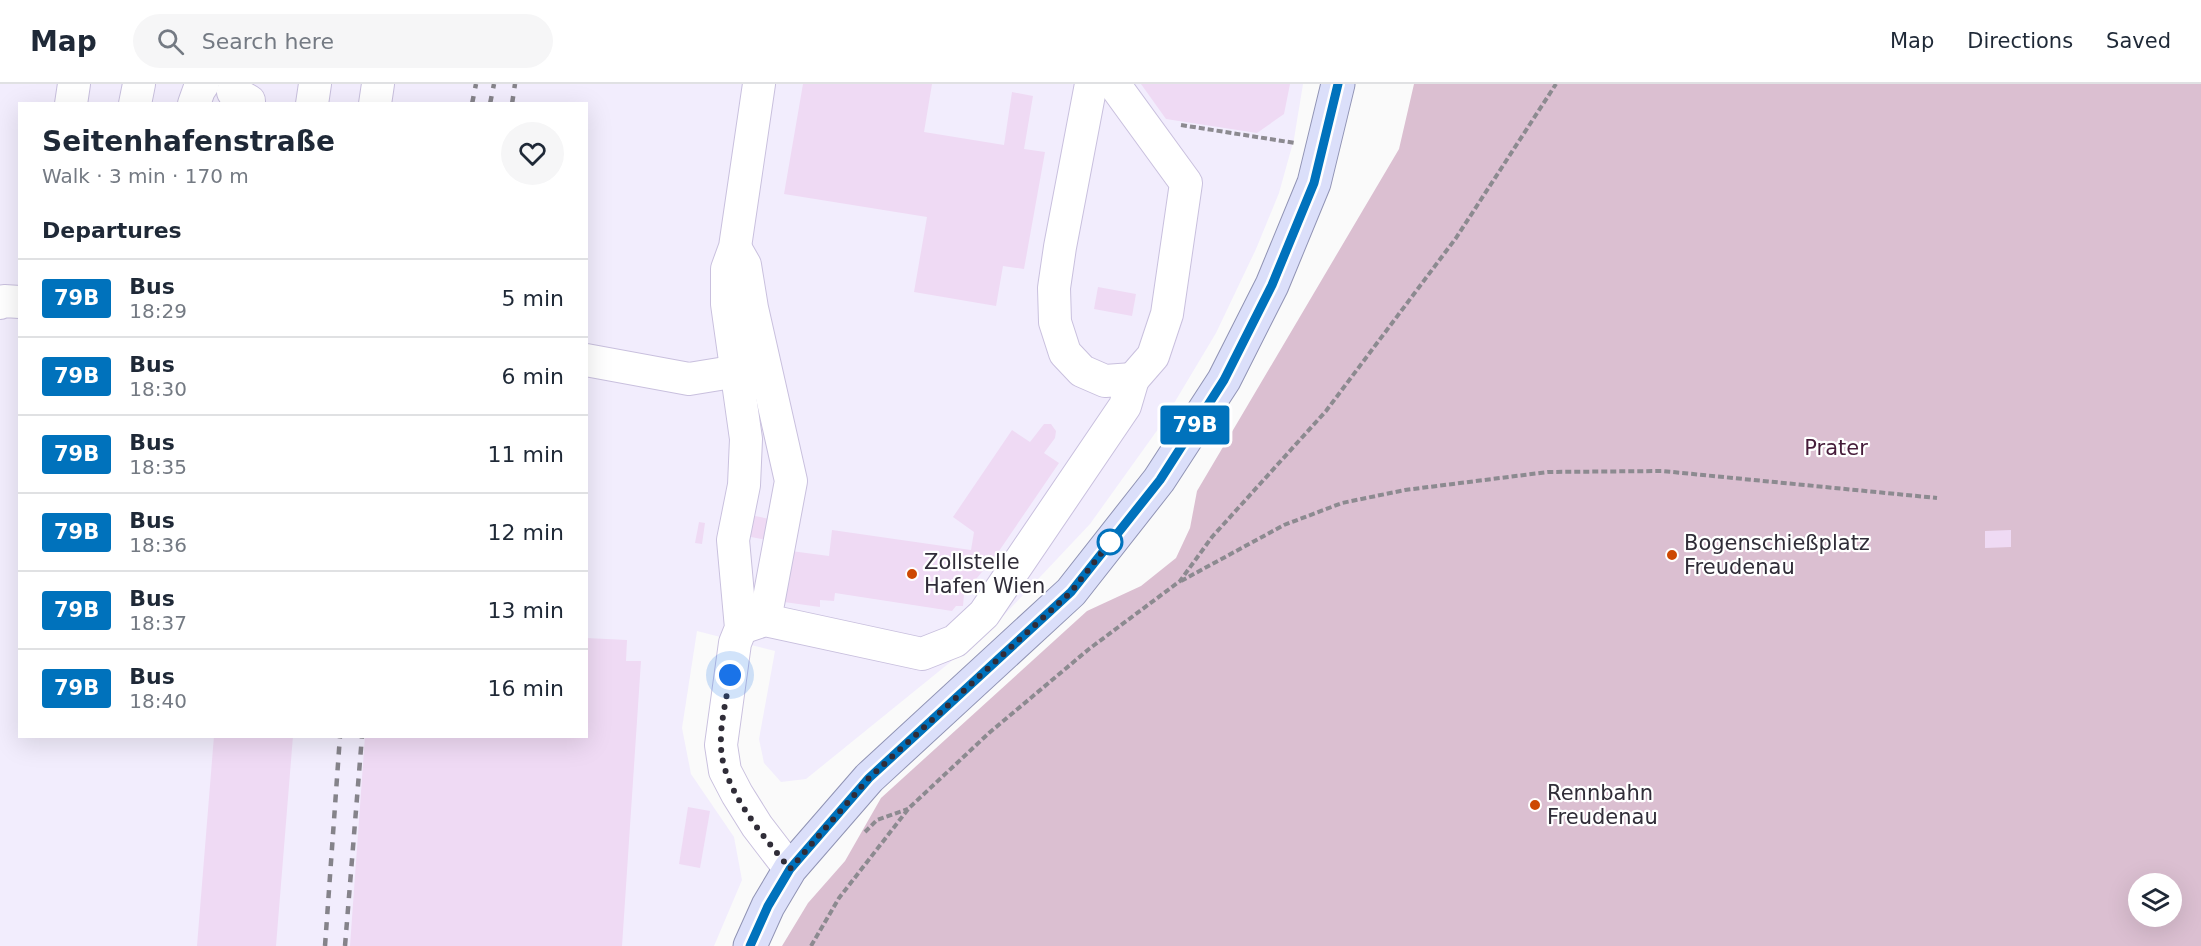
<!DOCTYPE html>
<html lang="en">
<head>
<meta charset="utf-8">
<style>
  body { margin:0; font-family:"DejaVu Sans",sans-serif; background:#f6f6f7; color:#1f2937; height:100vh; display:flex; flex-direction:column; font-size:22px; white-space:nowrap }
  * { box-sizing:border-box; margin:0 }
  p { font-size:20px; color:#747a83 }
  .icon { flex:none; width:33px; height:33px; fill:none; stroke:currentColor; stroke-width:2; stroke-linecap:round; stroke-linejoin:round }
  .map { position:relative; flex:1; overflow:hidden }
  .details { position:absolute; left:18px; top:18px; width:570px; height:636px; display:flex; flex-direction:column; background:#fff; border-radius:0px; box-shadow:0 6px 24px #0002 }
  .details>* { flex:none }
  .badge { padding:0 12px; border-radius:4px; font-size:21px; line-height:39px }
  .buttons { position:absolute; left:2128px; top:789px; display:grid; gap:12px }
  .buttons a { display:grid; place-items:center; width:54px; height:54px; border-radius:50%; background:#fff; box-shadow:0 6px 24px #0002; font-size:30px }
  .you { position:absolute; width:30px; height:30px; margin:-15px; border:4px solid #fff; border-radius:50%; background:#1a73e8; box-shadow:0 0 0 9px #1a73e833 }
  .map>.badge { position:absolute; translate:-50% -50%; box-shadow:0 0 0 3px #fff }
  h2 { padding:0 24px; font-size:22px; line-height:54px }
  .round { display:grid; place-items:center; flex:none; width:63px; height:63px; border-radius:32px; background:#f6f6f7 }
  .head { display:flex; align-items:center; justify-content:space-between; height:102px; padding:0 24px }
  h1 { font-size:28px; font-weight:700; line-height:45px }
  ul { padding:0; list-style:none }
  li { display:flex; align-items:center; gap:18px; height:78px; padding:0 24px; border-top:2px solid #e0e1e3 }
  li div { flex:1 }
  li b { display:block; font-size:22px }
  li em { font-style:normal }
  li .badge { min-width:66px; font-weight:700; text-align:center }
  header { display:flex; align-items:center; gap:36px; box-sizing:border-box; height:84px; padding:0 30px; background:#fff; border-bottom:2px solid #e0e1e3 }
  header strong { font-size:28px }
  nav { display:flex; gap:33px; margin-inline-start:auto; font-size:21px }
  .search { width:420px; height:54px; background:#f6f6f7; display:flex; align-items:center; gap:15px; box-sizing:border-box; padding:0 21px; border-radius:33px; color:#747a83; font-size:22px }
  .map>svg:first-child { display:block }
  .built { fill:#f2edfd; fill-rule:evenodd }
  .green { fill:#dbbfd1; fill-rule:evenodd }
  .building { fill:#efdaf4 }
  .lines { fill:none; stroke-linecap:round; stroke-linejoin:round }
  .minor-casing { stroke:#c9c0de; stroke-width:34 }
  .major-casing { stroke:#9093b4; stroke-width:35 }
  .path { stroke:#8c8a90; stroke-width:4; stroke-dasharray:6 3; stroke-linecap:butt }
  .minor { stroke:#fff; stroke-width:32 }
  .major { stroke:#dbdffa; stroke-width:33 }
  .rail { stroke:#85838a; stroke-width:4.5; stroke-dasharray:8 8; stroke-linecap:butt }
  .line-casing { stroke:#fff; stroke-width:14 }
  .line { stroke:#0072bc; stroke-width:9 }
  .walk { stroke:#302d38; stroke-width:6; stroke-dasharray:0 10.8 }
  .stop-dot { fill:#fff; stroke:#0072bc; stroke-width:3 }
  .poi-dot { fill:#cd4802; stroke:#fff; stroke-width:2 }
  .labels { text-anchor:middle; stroke-width:4.5; stroke-linejoin:round; paint-order:stroke }
  .park-label { font-size:21px; fill:#461c3a; stroke:#fff }
  .poi-label { font-size:21px; fill:#302d38; stroke:#fff; text-anchor:start }
</style>
</head>
<body>
<header>
<strong>Map</strong>
<div class="search"><svg class="icon" aria-label="search" viewBox="0 0 24 24"><circle cx="10" cy="10" r="6"/><path d="M15 15l6 6"/></svg>Search here</div>
<nav><a>Map</a><a>Directions</a><a>Saved</a></nav>
</header>
<div class="map">
<svg width="2201" height="862" viewBox="0 0 2201 862">
  <rect width="100%" height="100%" fill="#fafafa"/>
  <path class="built" d="M0,0H1303L1294,55L1279,109L1256,165L1216,249L1161,341L1090,440L990,546L806,695L781,698L764,679L759,655L775,567L697,547L682,644L691,690L734,753L742,796L714,862H0ZM20,20H586V652H20Z"/>
  <path class="green" d="M1414,0H2201V862H782L808,819L845,777L881,714L1087,527L1141,502L1176,474L1190,444L1197,407L1399,65ZM2139,800H2172V832H2139Z"/>
  <g class="building">
    <polygon points="803,0 932,0 924,48 1004,61 1012,8 1033,12 1024,65 1045,68 1024,185 1003,182 996,222 914,208 927,133 784,110"/>
    <polygon points="1141,0 1290,0 1284,30 1257,49 1166,35"/>
    <polygon points="1098,203 1136,210 1132,232 1094,225"/>
    <polygon points="1044,340 1051,340 1056,347 1055,354 1044,369 1059,379 999,467 964,510 963,522 956,522 952,527 835,509 834,517 820,516 820,523 784,518 791,467 829,472 832,446 971,466 974,448 953,433 1012,346 1030,358"/>
    <polygon points="750,431 770,435 766,456 746,452"/>
    <polygon points="699,438 705,439 702,460 695,459"/>
    <polygon points="2011,446 2011,463 1985,464 1985,447"/>
    <polygon points="586,554 627,556 626,577 641,577 622,862 350,862 365,652 586,652"/>
    <polygon points="214,652 293,652 276,862 197,862"/>
    <polygon points="688,723 710,727 700,784 679,780"/>
  </g>
  <g class="lines">
    <g class="minor-casing">
      <g id="minor">
        <polyline points="759,0 735,163 727,185 727,220 746,355 744,401 733,456 741,544 735,559 721,661 725,687 737,710 757,742 790,785"/>
        <polyline points="1114,0 1186,99 1167,230 1153,272 1133,295"/>
        <polyline points="233,8 249,17 249,20"/>
        <polyline points="71,20 74,0"/>
        <polyline points="135,20 139,0"/>
        <polyline points="194,20 199,6 203,0"/>
        <polyline points="312,20 315,0"/>
        <polyline points="375,20 378,0"/>
        <polyline points="737,167 745,181 752,224 791,397 765,536"/>
        <polyline points="0,219 4,217 20,218"/>
        <polyline points="586,276 689,295 738,287"/>
        <polyline points="741,544 765,536 922,570 955,557 984,530 1125,322 1133,295 1105,297 1082,287 1065,269 1055,238 1054,204 1060,163 1091,0"/>
      </g>
    </g>
    <g class="major-casing">
      <polyline id="major" points="750,862 768,822 790,785 869,694 1071,508 1159,396 1224,296 1272,201 1314,99 1338,0"/>
    </g>
    <g class="path">
      <polyline points="1181,41 1295,59"/>
      <polyline points="1181,497 1284,441 1342,419 1405,406 1548,388 1662,387 1937,414"/>
      <polyline points="865,748 877,736 908,725"/>
      <polyline points="811,862 839,814 909,724 989,649 1089,565 1180,497 1212,453 1326,327 1456,154 1556,0"/>
    </g>
    <use href="#minor" class="minor"/>
    <use href="#major" class="major"/>
    <g class="rail">
      <polyline points="472,20 476,0"/>
      <polyline points="490,20 494,0"/>
      <polyline points="512,20 515,0"/>
      <polyline points="325,862 340,652"/>
      <polyline points="345,862 362,652"/>
    </g>
  </g>
  <g class="lines">
    <g class="line-casing">
      <polyline id="line" points="750,862 768,822 790,785 869,694 1071,508 1160,396 1224,296 1272,201 1314,99 1338,0"/>
    </g>
    <use href="#line" class="line"/>
    <path class="walk" d="M730,591C727,614 720,638 721,661C721,704 764,753 790,785L869,694L1071,508L1110,458"/>
  </g>
  <circle class="stop-dot" cx="1110" cy="458" r="12"/>
  <g class="poi-dot">
    <circle cx="1672" cy="471" r="6"/>
    <circle cx="912" cy="490" r="6"/>
    <circle cx="1535" cy="721" r="6"/>
  </g>
  <g class="labels">
    <g class="park-label">
      <text x="1836" y="371">Prater</text>
    </g>
    <g class="poi-label">
      <text x="1684" y="466">Bogenschießplatz<tspan x="1684" dy="24">Freudenau</tspan></text>
      <text x="924" y="485">Zollstelle<tspan x="924" dy="24">Hafen Wien</tspan></text>
      <text x="1547" y="716">Rennbahn<tspan x="1547" dy="24">Freudenau</tspan></text>
    </g>
  </g>
</svg>
<div class="buttons">
<a><svg class="icon" aria-label="layers" viewBox="0 0 24 24"><path d="M12 4l9 5-9 5-9-5zM3 14l9 5 9-5"/></svg></a>
</div>
<div class="you" style="left:730px;top:591px"></div>
<b class="badge" style="left:1195px;top:341px;background:#0072bc;color:#fff">79B</b>
<section class="details">
<div class="head"><div><h1>Seitenhafenstraße</h1><p>Walk · 3 min · 170 m</p></div><a class="round"><svg class="icon" aria-label="heart" viewBox="0 0 24 24"><path d="M12 20l-8-8c-3-5 5-10 8-4 3-6 11-1 8 4z"/></svg></a></div>
<h2>Departures</h2>
<ul>
<li><span class="badge" style="background:#0072bc;color:#fff">79B</span><div><b>Bus</b><p>18:29</p></div><em>5 min</em></li>
<li><span class="badge" style="background:#0072bc;color:#fff">79B</span><div><b>Bus</b><p>18:30</p></div><em>6 min</em></li>
<li><span class="badge" style="background:#0072bc;color:#fff">79B</span><div><b>Bus</b><p>18:35</p></div><em>11 min</em></li>
<li><span class="badge" style="background:#0072bc;color:#fff">79B</span><div><b>Bus</b><p>18:36</p></div><em>12 min</em></li>
<li><span class="badge" style="background:#0072bc;color:#fff">79B</span><div><b>Bus</b><p>18:37</p></div><em>13 min</em></li>
<li><span class="badge" style="background:#0072bc;color:#fff">79B</span><div><b>Bus</b><p>18:40</p></div><em>16 min</em></li>
</ul>
</section>
</div>
</body>
</html>
